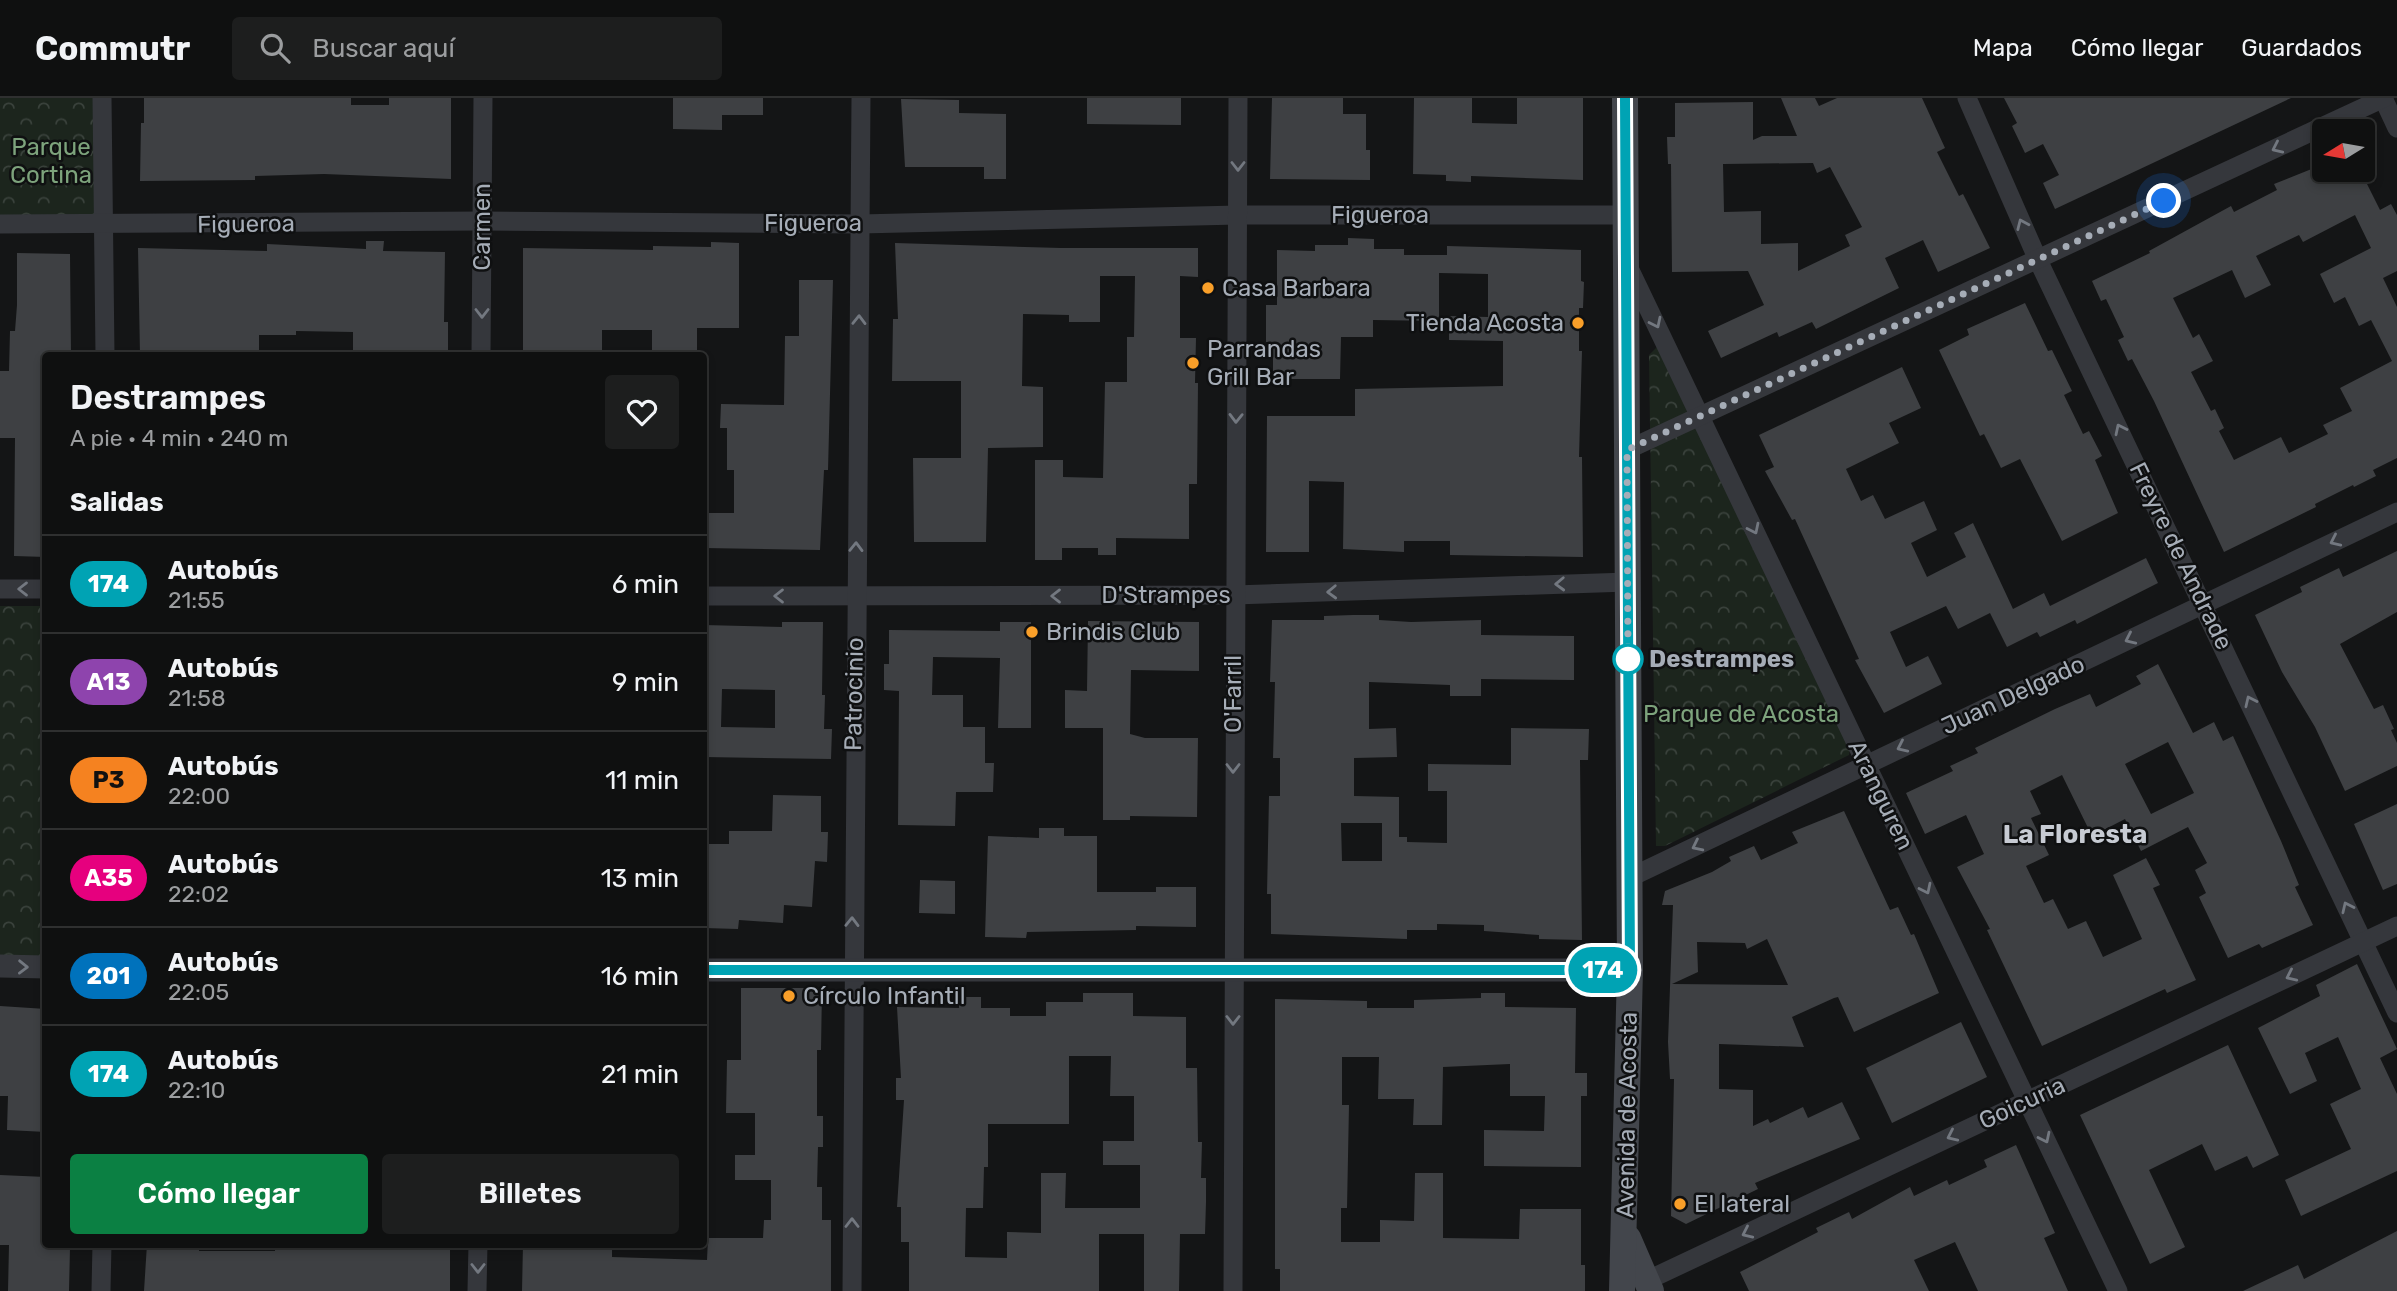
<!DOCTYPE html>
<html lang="es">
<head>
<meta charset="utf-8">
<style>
  body { margin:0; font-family:Rubik,sans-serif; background:#1d1e1e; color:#f1f3f6; height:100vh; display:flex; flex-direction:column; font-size:26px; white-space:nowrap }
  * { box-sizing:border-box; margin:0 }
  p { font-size:23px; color:#9b9d9f }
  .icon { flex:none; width:38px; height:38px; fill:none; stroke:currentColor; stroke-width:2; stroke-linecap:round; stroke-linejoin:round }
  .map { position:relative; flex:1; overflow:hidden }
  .panel { position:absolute; left:42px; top:254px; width:665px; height:896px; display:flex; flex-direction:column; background:#0f1010; border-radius:7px; box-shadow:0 4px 10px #0003,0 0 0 2px #2f3030 }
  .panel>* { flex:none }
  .badge { padding:0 14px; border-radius:23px; font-size:24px; line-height:46px }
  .needle { width:46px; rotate:259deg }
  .tools { position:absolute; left:2312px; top:21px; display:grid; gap:14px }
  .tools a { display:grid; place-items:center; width:63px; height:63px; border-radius:7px; background:#0f1010; box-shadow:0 4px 10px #0003,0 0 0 2px #2f3030; font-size:35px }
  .you { position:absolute; width:35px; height:35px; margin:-18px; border:5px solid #fff; border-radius:50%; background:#1a73e8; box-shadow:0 0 0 10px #1a73e833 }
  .map>.badge { position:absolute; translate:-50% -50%; box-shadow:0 0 0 4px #fff }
  h2 { padding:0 28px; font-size:26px; line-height:63px }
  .round { display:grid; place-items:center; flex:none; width:74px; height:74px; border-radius:7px; background:#1d1e1e }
  .summary { display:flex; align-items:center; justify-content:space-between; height:119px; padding:0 28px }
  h1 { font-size:33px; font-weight:600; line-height:52px }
  .primary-button { display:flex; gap:14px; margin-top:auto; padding:14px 28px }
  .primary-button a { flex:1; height:80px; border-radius:7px; background:#0b8043; color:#fff; font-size:28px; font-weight:600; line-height:80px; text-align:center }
  .primary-button a+a { background:#1d1e1e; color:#f1f3f6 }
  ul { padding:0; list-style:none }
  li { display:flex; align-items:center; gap:21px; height:98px; padding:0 28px; border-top:2px solid #2f3030 }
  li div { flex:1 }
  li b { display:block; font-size:26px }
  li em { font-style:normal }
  li .badge { min-width:77px; font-weight:700; text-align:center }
  header { display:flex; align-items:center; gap:42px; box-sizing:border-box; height:98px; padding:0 35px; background:#0f1010; border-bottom:2px solid #2f3030 }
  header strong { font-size:33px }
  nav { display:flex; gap:38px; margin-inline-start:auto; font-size:24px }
  .search { width:490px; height:63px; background:#1d1e1e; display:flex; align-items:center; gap:18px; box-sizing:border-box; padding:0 24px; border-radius:7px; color:#9b9d9f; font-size:26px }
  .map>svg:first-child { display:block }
  .park { fill:url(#park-crowns) }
  .building { fill:#3e4043; fill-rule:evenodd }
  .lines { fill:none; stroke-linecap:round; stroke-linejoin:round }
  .minor { stroke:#35373c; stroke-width:19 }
  .tertiary { stroke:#35373c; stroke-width:23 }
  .secondary { stroke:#43464c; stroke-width:26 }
  .oneway { stroke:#737880 }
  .line-casing { stroke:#fff; stroke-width:16 }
  .line { stroke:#00a3b4; stroke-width:10 }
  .walk { stroke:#a6adb7; stroke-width:7; stroke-dasharray:0 12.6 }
  .poi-dot { fill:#f99f29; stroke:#0f1011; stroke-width:2.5 }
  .stop-dot { fill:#fff; stroke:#00a3b4; stroke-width:3.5 }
  .labels { text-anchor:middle; stroke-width:5; stroke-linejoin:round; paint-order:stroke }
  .park-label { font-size:24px; fill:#7da37c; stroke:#0f1011 }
  .street-label { font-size:24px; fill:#a6adb7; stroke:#0f1011 }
  .poi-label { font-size:24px; fill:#a6adb7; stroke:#0f1011; text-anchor:start }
  .stop-label { font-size:24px; font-weight:bold; fill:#a6adb7; stroke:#0f1011; text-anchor:start }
  .neighbourhood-label { font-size:26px; font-weight:bold; fill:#c7cbd3; stroke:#0f1011 }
</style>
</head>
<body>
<header>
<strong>Commutr</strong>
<div class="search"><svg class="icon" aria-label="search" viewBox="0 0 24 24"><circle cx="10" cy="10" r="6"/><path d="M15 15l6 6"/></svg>Buscar aquí</div>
<nav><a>Mapa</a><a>Cómo llegar</a><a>Guardados</a></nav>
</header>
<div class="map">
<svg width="2397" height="1193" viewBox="0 0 2397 1193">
  <defs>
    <pattern id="park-crowns" width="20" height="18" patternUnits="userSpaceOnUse" patternTransform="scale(1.75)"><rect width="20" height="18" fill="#1c251d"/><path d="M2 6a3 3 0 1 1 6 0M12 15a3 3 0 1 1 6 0" fill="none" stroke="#3a423c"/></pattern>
  </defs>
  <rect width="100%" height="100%" fill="#141516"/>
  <g class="park">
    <polygon points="0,0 102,0 101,127 0,126"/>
    <polygon points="1657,249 1850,650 1849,657 1665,748 1656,748 1649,257"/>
    <rect x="0" y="508" width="45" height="354"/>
  </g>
  <g class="building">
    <polygon points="144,0 351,0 351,7 389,7 389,0 451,0 451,81 324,76 255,78 255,82 140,83 141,25 144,25"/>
    <polygon points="673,0 763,0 763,17 722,17 722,32 673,31"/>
    <polygon points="1087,0 1181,0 1181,27 1087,26"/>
    <polygon points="1272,0 1343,0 1343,16 1366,16 1366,52 1370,52 1370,82 1270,81"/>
    <polygon points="1414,0 1472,0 1472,25 1517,26 1517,0 1583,0 1583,82 1471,78 1471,84 1446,83 1446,77 1413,76"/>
    <path d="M1781,0H1815L1819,8L1837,0H1922L1945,50L1937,54L1959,98L1963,96L1990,150L1938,174L1923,142L1885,160L1899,190L1816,231L1812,224L1779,239L1777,234L1721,260L1708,233L1764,207L1748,173L1672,174L1671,66H1668L1667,39H1675V5L1753,4V42L1762,38H1797ZM1813,65L1817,75L1830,69L1862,129L1845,137L1850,148L1798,173V145L1761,146V113L1724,114L1723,66Z"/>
    <polygon points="2004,0 2291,0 2055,111 2043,85 2059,77 2043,46 2025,55 2012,28 2017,25"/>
    <polygon points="901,1 959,2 959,15 1006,16 1006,81 984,81 984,69 905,69"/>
    <path d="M2324,66V72H2360L2380,112L2391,106L2397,117V173L2383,180L2397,209V360L2373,372L2376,378L2354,389L2353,387L2315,406L2316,409L2224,454L2154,303L2132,261L2128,263L2118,242L2124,239L2106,201L2101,203L2092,183L2150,155L2149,153L2231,108L2234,114L2277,92L2274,86ZM2355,117L2371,150L2320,176L2334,205L2345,199L2359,228L2371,222L2392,263L2340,290L2352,313L2323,327L2328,336L2289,355L2281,339L2234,362L2219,333L2224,330L2215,311L2211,313L2191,274L2213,263L2199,236L2193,240L2173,200L2232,172L2245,200L2271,187L2256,158L2299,137L2303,144Z"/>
    <polygon points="1348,140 1374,141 1374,151 1404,151 1404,157 1447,157 1447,148 1581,152 1581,183 1584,184 1583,210 1579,210 1579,253 1582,253 1579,359 1582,359 1583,459 1450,457 1450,443 1404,443 1404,454 1343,451 1344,384 1309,383 1309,454 1266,454 1267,318 1355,318 1355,291 1503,288 1503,243 1449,242 1449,218 1488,219 1488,176 1439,175 1439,223 1373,222 1373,239 1341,239 1340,281 1273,281 1273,244 1266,244 1266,207 1277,207 1277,152 1315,153 1315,147 1348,147"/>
    <polygon points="366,143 384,143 383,153 445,154 444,224 448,224 448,257 353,257 353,234 296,233 296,237 259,237 259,257 140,257 138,150 267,153 267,146 366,151"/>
    <polygon points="711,144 739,145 739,230 697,230 697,257 652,257 652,232 602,232 602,257 523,257 523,150 653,152 653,148 711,149"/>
    <polygon points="895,145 1061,150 1198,150 1198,179 1180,178 1180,240 1196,240 1195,285 1198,285 1197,386 1189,386 1189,441 1116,440 1116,457 1098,457 1098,450 1062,450 1062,462 1035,462 1035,362 1063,362 1063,379 1103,380 1105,284 1127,284 1127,239 1134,239 1135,178 1100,178 1100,224 1069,224 1069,217 1023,216 1022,288 1043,289 1043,349 988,350 986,444 914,444 913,360 961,360 961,283 892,283 893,221 898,221"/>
    <polygon points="17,155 70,156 71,257 46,257 46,459 14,458 15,340 0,340 0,273 9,273 10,233 15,233 17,207"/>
    <polygon points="799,182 833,182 828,372 824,372 820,452 704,450 704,415 734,415 734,372 727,372 727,330 720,330 721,306 784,307 785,238 799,238"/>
    <polygon points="2025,205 2048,253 2052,252 2072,293 2064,297 2083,336 2089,333 2102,358 2095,362 2118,415 2062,443 2020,361 2001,370 1984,336 1980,338 1939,252 1969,237 1967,231"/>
    <polygon points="1902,269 1921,310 1889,325 1899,345 1846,371 1861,403 1873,397 1885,421 1924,403 1937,432 1911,445 1927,479 1966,459 1954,435 1973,425 2013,511 2044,495 2050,508 2146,460 2158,485 2077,526 2075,522 2040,539 2037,534 2007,549 1990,515 1958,531 1946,508 1890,534 1906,569 1928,558 1942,586 1884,615 1855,562 1859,561 1795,421 1792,422 1765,373 1774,369 1759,337"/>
    <polygon points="2397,453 2397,514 2340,546 2374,611 2383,607 2394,631 2391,632 2397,645 2397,668 2345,693 2315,629 2282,574 2255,517 2302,494 2300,489 2339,470 2343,479"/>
    <path d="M1353,517H1379V522L1411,524L1481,522V537L1574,538V582L1481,581V598H1450V587L1369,584V631L1396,630L1397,659L1354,660V698L1399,699V739H1407V744L1447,745V693H1428V666L1511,667V630L1589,631L1588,662H1580L1582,842L1539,841V837L1484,833V827L1437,826V832H1407V841L1271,836V796H1267L1269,698H1280V660H1273L1275,584H1270L1272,522H1324V518ZM1341,725H1382V763H1342Z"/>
    <polygon points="1088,523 1199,524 1199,573 1131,572 1130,636 1145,640 1198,640 1197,719 1130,718 1130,722 1103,722 1103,630 1065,630 1065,592 1087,593"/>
    <path d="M782,524H823L822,597H825L824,631H832L831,661L704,659V527L782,529ZM722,591L775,592V630L721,629Z"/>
    <polygon points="1000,524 1031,524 1031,630 998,630 1000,560 933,559 932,597 963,597 963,629 985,629 985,665 994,665 993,694 956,694 955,728 898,727 899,593 884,592 884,566 889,566 889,532 1000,533"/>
    <path d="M2158,566L2193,635L2214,624L2223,643L2233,638L2281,743L2299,787L2295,789L2313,827L2262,850L2259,846L2228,860L2199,799L2206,795L2195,772L2207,765L2188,729L2141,753L2125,721L2092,738L2062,677L2030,693L2041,716L2031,720L2049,757L2026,768L2044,805L2053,801L2068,831L2086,823L2103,859L2142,841L2113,777L2146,760L2160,787L2153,790L2196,882L2167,895L2165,891L2042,948L1987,832L1990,831L1957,769L1984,756L1966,717L1925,736L1906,695L1953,673L1950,668L1978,655L1975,650L2055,611L2090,596L2096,609L2141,586L2136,578ZM2168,644L2194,695L2151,716L2125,666Z"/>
    <polygon points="773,697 821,698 821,734 828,734 827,764 815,763 812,809 784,807 783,825 739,822 738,831 704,830 704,746 729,746 729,733 772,733"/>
    <polygon points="2397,706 2397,786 2383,792 2354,726"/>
    <path d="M1844,713L1890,812L1898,809L1911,837L1914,836L1939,895L1854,934L1838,899L1834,900L1792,919L1804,949L1719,946V991L1753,992V1028L1768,1021L1770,1025L1803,1009L1808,1020L1842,1004L1860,1041L1755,1085L1758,1091L1686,1126L1671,1118L1674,981H1670L1668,944L1673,807H1662L1665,793L1712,774L1731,763L1729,759L1754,748L1761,762L1798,745L1792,734ZM1767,841L1788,887L1672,886L1698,874L1697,844L1745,845L1747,851Z"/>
    <polygon points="1039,730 1064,730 1064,738 1097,738 1097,794 1156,794 1156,789 1196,789 1196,829 1136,828 1136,832 1027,834 1026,840 985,839 988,738 1039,740"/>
    <polygon points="920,782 955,783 955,816 919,815"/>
    <polygon points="2357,866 2397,951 2380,960 2397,996 2397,1073 2301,1118 2285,1082 2351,1051 2330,1006 2361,991 2338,939 2305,955 2317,983 2290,996 2258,930 2320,898 2316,887"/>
    <polygon points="741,890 822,890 821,952 817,952 817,1018 823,1018 823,1049 818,1049 817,1089 822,1089 822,1122 831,1122 831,1193 522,1193 523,1146 612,1146 612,1159 707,1162 708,1140 763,1140 764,1122 771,1122 771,1082 735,1082 735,1057 755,1057 755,1015 726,1015 727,962 741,962"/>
    <path d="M1083,895H1133V918L1186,919V970H1197L1198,1044H1202L1201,1080H1206V1104L1205,1136H1180L1179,1193H1144V1136H1099V1193H909V1144H901V1109H897L904,1002H896V980H901L897,909L959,910V899H981V910H1010V918H1046V904H1083ZM1069,958H1111L1110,998H1134V1043H1103V1067H1140V1110H1065L1066,1075H1041V1135L1007,1134V1160L965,1159L966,1110H983L984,1069H988V1026H1069Z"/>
    <polygon points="1481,895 1505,895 1505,909 1576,910 1575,975 1587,975 1587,998 1581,998 1581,1069 1484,1068 1484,1032 1544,1033 1545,998 1510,998 1510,966 1443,969 1442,1027 1413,1027 1414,1001 1378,1001 1379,959 1342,959 1342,1007 1349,1007 1347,1110 1341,1110 1341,1144 1380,1144 1380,1122 1414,1123 1415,1075 1443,1075 1443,1140 1519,1141 1520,1111 1581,1111 1581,1167 1585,1167 1585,1193 1280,1193 1280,1171 1275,1171 1275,901 1367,903 1367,910 1414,910 1414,902 1481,900"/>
    <polygon points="0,908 46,911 46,1034 7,1032 8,998 0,998"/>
    <polygon points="1961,924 1987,979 1892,1025 1866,970"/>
    <polygon points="2228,947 2279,1057 2253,1070 2247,1058 2215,1073 2202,1046 2149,1072 2185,1149 2150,1166 2080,1017"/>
    <polygon points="2016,1047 2055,1135 2044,1140 2068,1193 1978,1193 1955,1144 1914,1162 1929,1193 1749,1193 1740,1174 1818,1134 1816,1130 1849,1114 1852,1121 1910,1089 1914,1098 1947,1082 1949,1087 1987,1069 1984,1062"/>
    <polygon points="0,1077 46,1079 46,1146 67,1146 67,1150 70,1150 69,1193 8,1193 9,1147 0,1147"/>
    <polygon points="2397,1133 2397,1193 2243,1193 2298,1167 2304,1181"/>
    <polygon points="147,1146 199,1146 199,1153 275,1153 275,1146 450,1146 450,1193 144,1193"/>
  </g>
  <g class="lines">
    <g class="minor">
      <polyline points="102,0 105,257"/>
      <polyline points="1967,0 2038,162 2397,915"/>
      <polyline points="2383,0 2397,30"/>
      <polyline points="0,126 482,123 860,126 1238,117 1626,117"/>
      <polyline points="1628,168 2118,1193"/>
      <polyline points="481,257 483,0"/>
      <polyline points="1627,352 2384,0"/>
      <polyline points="0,491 46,491"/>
      <polyline points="704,498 1234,497 1628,484"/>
      <polyline points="1629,780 2397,414"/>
      <polyline points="1646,1183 2397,828"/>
      <polyline points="101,1193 102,1146"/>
      <polyline points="477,1193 478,1146"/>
      <polyline points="852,1193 861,0"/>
      <polyline points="1233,1193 1238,0"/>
    </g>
    <g class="tertiary">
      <polyline points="0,868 46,869"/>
      <polyline points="704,872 1630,872"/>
    </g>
    <g class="secondary">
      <polyline points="1628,1140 1651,1193"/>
      <polyline points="1622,1193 1630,872 1625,0"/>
    </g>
  </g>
  <defs><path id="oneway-chevron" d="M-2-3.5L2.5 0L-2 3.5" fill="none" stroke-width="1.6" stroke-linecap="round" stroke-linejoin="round" transform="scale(1.75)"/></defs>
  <g class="oneway">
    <use href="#oneway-chevron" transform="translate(2277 50) rotate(155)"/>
    <use href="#oneway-chevron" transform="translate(1238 68) rotate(90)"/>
    <use href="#oneway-chevron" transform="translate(2022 126) rotate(-114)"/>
    <use href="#oneway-chevron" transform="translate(482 215) rotate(90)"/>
    <use href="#oneway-chevron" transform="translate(859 222) rotate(-89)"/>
    <use href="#oneway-chevron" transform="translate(1656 225) rotate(64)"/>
    <use href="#oneway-chevron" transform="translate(1236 320) rotate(91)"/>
    <use href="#oneway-chevron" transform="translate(2120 331) rotate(-116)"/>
    <use href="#oneway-chevron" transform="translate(1754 431) rotate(64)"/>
    <use href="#oneway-chevron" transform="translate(2335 443) rotate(155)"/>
    <use href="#oneway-chevron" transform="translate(856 449) rotate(-89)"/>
    <use href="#oneway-chevron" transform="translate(1560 486) rotate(178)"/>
    <use href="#oneway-chevron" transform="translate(23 491) rotate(-180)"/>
    <use href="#oneway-chevron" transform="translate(1332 494) rotate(178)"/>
    <use href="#oneway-chevron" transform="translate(779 498) rotate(180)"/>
    <use href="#oneway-chevron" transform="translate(1056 498) rotate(180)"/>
    <use href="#oneway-chevron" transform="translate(2130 541) rotate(155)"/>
    <use href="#oneway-chevron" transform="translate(2250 603) rotate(-115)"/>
    <use href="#oneway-chevron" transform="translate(1902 649) rotate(155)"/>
    <use href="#oneway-chevron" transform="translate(1233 670) rotate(90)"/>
    <use href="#oneway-chevron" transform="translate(1697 748) rotate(154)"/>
    <use href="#oneway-chevron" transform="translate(1926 791) rotate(64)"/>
    <use href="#oneway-chevron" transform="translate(2347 809) rotate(-115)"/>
    <use href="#oneway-chevron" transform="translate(852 824) rotate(-89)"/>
    <use href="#oneway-chevron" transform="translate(23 869) rotate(1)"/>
    <use href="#oneway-chevron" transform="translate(2291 878) rotate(155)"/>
    <use href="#oneway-chevron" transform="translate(1233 922) rotate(90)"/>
    <use href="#oneway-chevron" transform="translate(1952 1038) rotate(155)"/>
    <use href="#oneway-chevron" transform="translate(2045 1040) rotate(64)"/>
    <use href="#oneway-chevron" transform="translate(852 1125) rotate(-90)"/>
    <use href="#oneway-chevron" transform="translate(1747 1135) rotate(155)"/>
    <use href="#oneway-chevron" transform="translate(478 1170) rotate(90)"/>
  </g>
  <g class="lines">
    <g class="line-casing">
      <polyline id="line" points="704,872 1630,872 1625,0"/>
    </g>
    <use href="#line" class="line"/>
    <polyline class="walk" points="1628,561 1627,352 2164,103"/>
  </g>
  <g class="poi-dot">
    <circle cx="1208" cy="190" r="7"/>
    <circle cx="1578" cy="225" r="7"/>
    <circle cx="1193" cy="265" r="7"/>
    <circle cx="1032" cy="534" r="7"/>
    <circle cx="789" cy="898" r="7"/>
    <circle cx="1680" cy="1106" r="7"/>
  </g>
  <circle class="stop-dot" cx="1628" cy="561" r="14"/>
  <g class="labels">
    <g class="park-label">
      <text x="51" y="57">Parque<tspan x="51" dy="28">Cortina</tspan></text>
      <text x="1741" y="624">Parque de Acosta</text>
    </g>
    <g class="street-label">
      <text x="1380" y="125">Figueroa</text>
      <text x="813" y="133">Figueroa</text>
      <text transform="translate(246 126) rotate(-1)" y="8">Figueroa</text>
      <text transform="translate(482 129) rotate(-90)" y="8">Carmen</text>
      <text transform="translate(2181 458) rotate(64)" y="8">Freyre de Andrade</text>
      <text x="1166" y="505">D'Strampes</text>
      <text transform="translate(854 596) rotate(-89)" y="8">Patrocinio</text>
      <text transform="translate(1233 596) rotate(-90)" y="8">O'Farril</text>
      <text transform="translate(2013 597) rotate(-25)" y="8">Juan Delgado</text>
      <text transform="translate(1881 697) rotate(64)" y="8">Aranguren</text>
      <text transform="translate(2022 1005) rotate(-25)" y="8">Goicuria</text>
      <text transform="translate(1627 1017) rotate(-89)" y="8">Avenida de Acosta</text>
    </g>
    <g class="poi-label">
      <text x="1222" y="198">Casa Barbara</text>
      <text x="1564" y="233" text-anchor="end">Tienda Acosta</text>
      <text x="1207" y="259">Parrandas<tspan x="1207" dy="28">Grill Bar</tspan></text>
      <text x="1046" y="542">Brindis Club</text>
      <text x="803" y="906">Círculo Infantil</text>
      <text x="1694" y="1114">El lateral</text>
    </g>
    <g class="stop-label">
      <text x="1649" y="569">Destrampes</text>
    </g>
    <g class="neighbourhood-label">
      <text x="2075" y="745">La Floresta</text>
    </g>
  </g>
</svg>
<div class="tools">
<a><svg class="needle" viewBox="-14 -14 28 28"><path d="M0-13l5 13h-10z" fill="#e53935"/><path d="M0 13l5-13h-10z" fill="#9b9d9f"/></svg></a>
</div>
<div class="you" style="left:2164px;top:103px"></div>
<b class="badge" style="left:1603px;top:872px;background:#00a3b4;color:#fff">174</b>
<section class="panel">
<div class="summary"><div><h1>Destrampes</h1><p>A pie · 4 min · 240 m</p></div><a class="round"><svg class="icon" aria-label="heart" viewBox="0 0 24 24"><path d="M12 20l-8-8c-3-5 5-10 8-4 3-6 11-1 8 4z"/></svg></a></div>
<h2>Salidas</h2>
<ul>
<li><span class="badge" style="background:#00a3b4;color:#fff">174</span><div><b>Autobús</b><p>21:55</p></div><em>6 min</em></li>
<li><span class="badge" style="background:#8e44ad;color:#fff">A13</span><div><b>Autobús</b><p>21:58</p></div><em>9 min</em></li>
<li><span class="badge" style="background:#f58220;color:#111">P3</span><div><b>Autobús</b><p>22:00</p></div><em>11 min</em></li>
<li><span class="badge" style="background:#e6007e;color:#fff">A35</span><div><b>Autobús</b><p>22:02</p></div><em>13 min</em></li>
<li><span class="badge" style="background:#0072bc;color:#fff">201</span><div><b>Autobús</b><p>22:05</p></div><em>16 min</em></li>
<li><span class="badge" style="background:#00a3b4;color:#fff">174</span><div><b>Autobús</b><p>22:10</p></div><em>21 min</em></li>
</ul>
<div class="primary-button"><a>Cómo llegar</a><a>Billetes</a></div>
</section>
</div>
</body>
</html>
